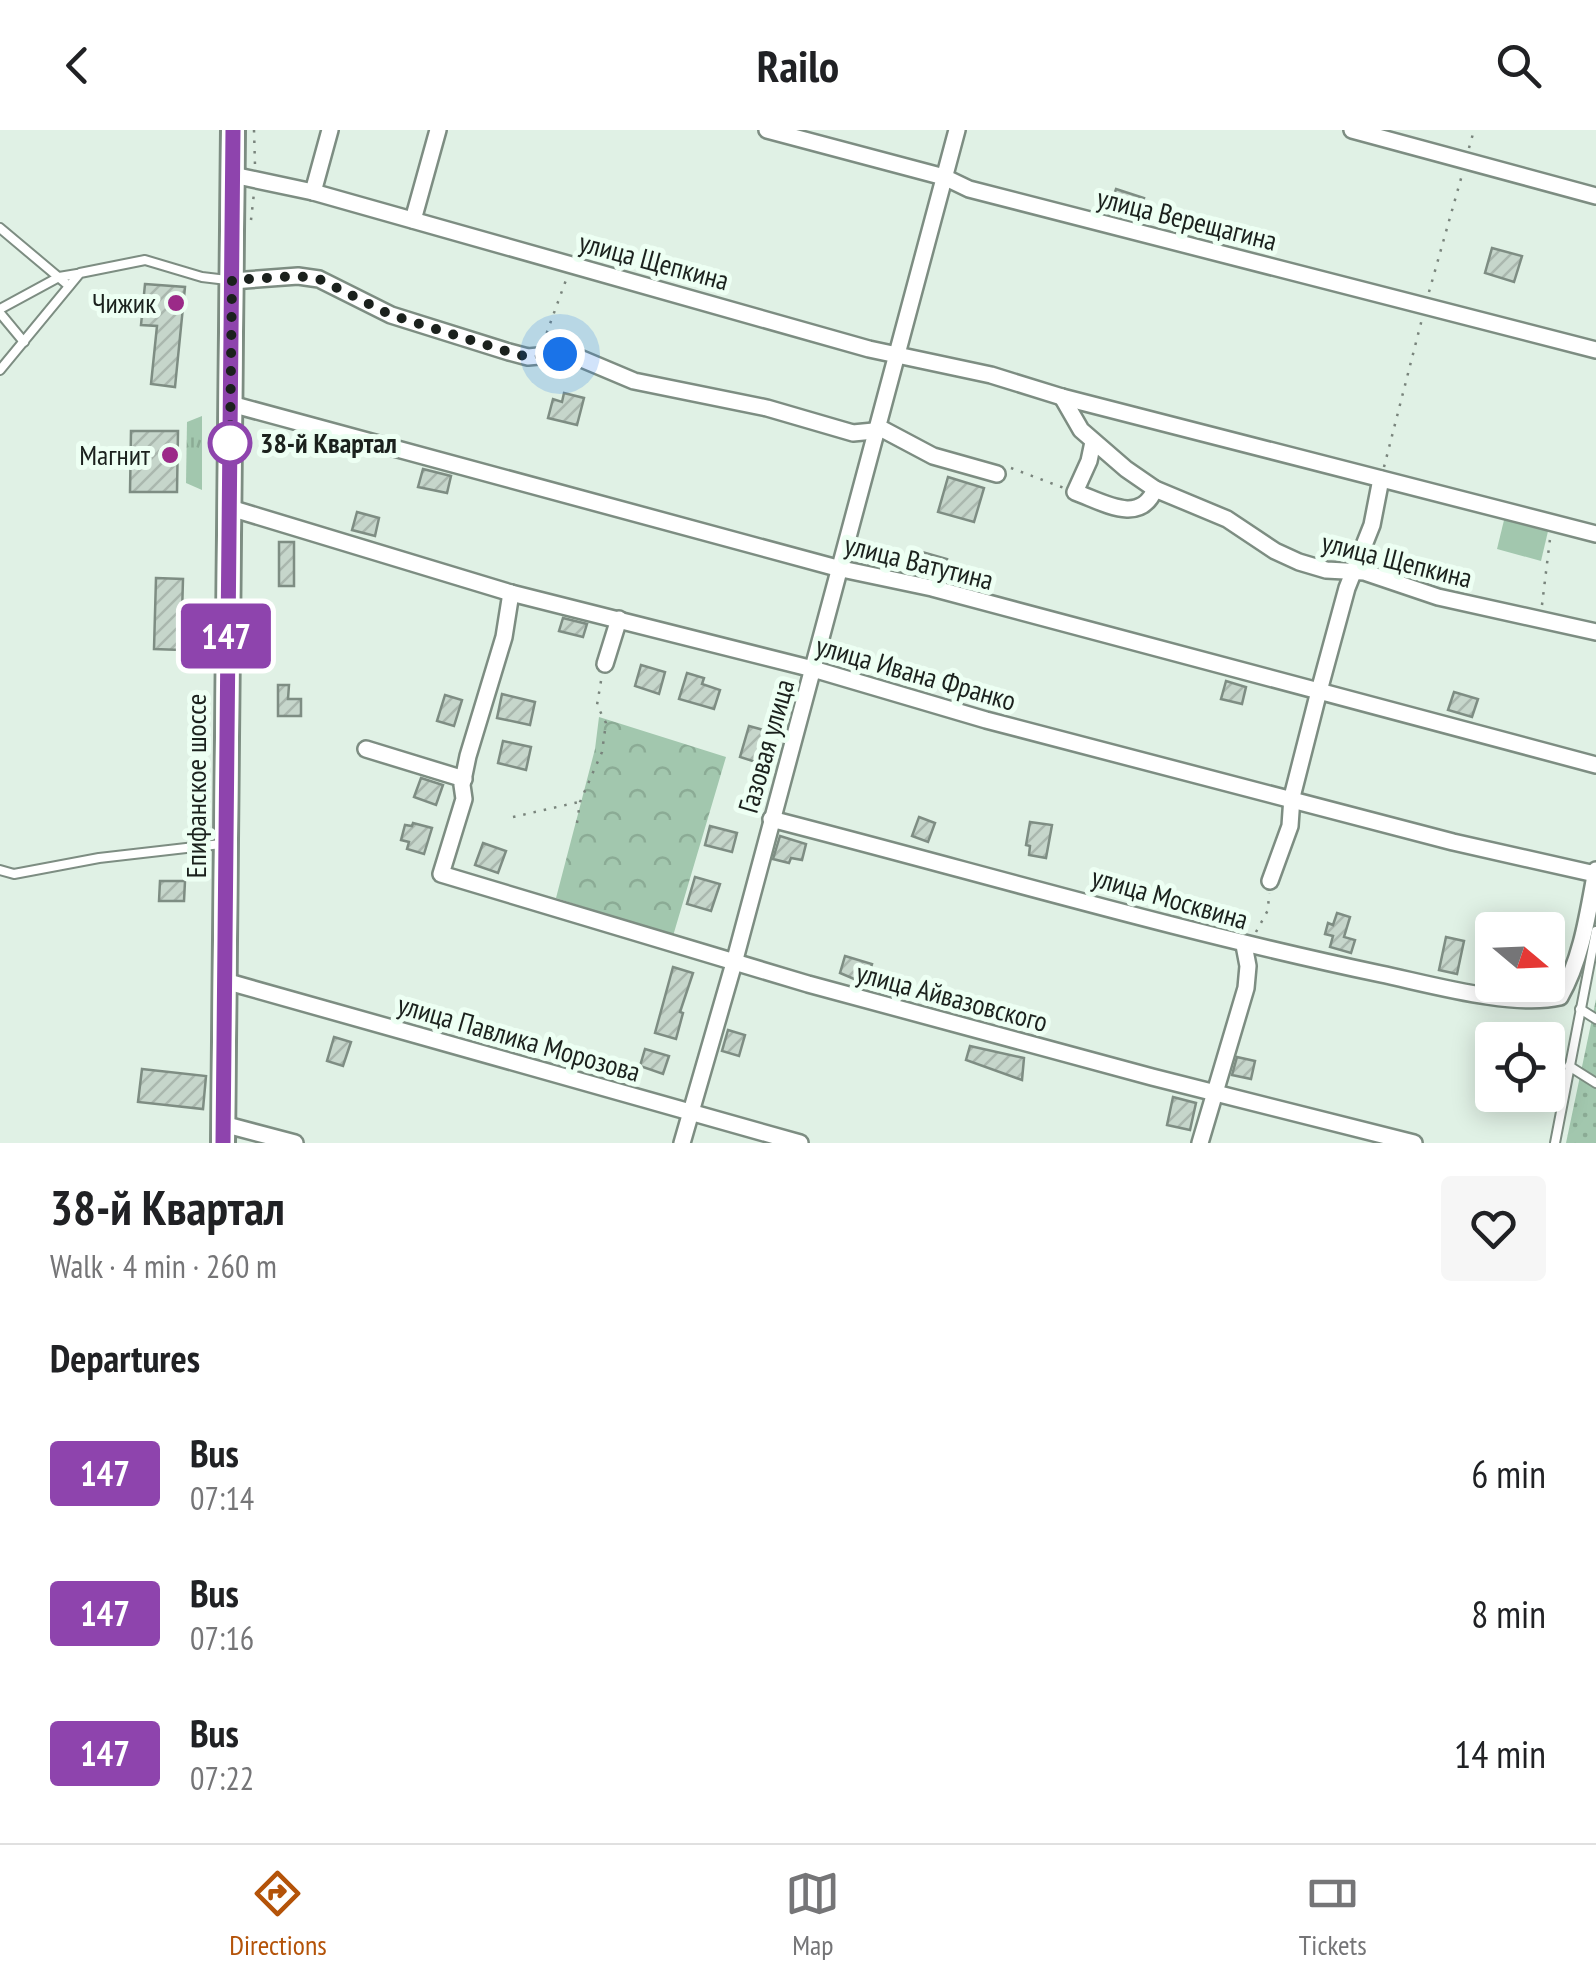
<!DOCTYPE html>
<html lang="en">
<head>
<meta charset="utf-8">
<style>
  body { margin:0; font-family:"PT Sans Narrow",sans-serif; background:#f6f6f6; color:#202124; height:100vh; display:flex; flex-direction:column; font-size:38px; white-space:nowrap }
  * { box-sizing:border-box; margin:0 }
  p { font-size:32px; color:#757577 }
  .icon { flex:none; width:55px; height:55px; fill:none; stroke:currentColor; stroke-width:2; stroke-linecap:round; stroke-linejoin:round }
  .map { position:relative; height:1013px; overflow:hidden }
  .sheet { display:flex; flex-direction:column; background:#fff; flex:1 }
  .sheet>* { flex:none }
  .badge { padding:0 20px; border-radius:8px; font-size:35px; line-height:65px }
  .needle { width:65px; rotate:109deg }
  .controls { position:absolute; left:1475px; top:782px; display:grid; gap:20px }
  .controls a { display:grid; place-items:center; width:90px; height:90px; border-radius:10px; background:#fff; box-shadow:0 5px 25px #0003; font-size:50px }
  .you { position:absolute; width:50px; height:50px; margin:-25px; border:8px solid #fff; border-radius:50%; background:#1a73e8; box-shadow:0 0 0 15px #1a73e833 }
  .map>.badge { position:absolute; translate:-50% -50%; box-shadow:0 0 0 5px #fff }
  h2 { padding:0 50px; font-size:38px; line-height:90px }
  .round { display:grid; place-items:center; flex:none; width:105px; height:105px; border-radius:10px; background:#f6f6f6 }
  .headline { display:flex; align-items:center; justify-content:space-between; height:170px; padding:0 50px }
  h1 { font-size:48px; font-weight:600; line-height:75px }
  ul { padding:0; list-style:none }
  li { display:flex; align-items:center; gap:30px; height:140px; padding:0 50px }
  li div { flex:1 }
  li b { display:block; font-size:38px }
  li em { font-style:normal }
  li .badge { min-width:110px; font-weight:700; text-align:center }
  header { display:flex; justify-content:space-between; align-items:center; height:130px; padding:0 50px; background:#fff; font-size:45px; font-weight:600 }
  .menu { display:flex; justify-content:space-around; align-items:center; height:140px; border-top:2px solid #e0e0e0; background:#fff; font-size:28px; color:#757577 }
  .menu a { display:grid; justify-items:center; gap:5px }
  .menu .active { color:#b45309 }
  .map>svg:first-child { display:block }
  .grass { fill:url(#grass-tufts) }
  .forest { fill:url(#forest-crowns) }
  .park { fill:url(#park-dots) }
  .pitch { fill:#a2c7ae }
  .building { fill:url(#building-hatch); stroke:#7e8d83; stroke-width:2.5 }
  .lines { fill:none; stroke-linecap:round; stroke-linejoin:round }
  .service-casing { stroke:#7d8d82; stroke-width:12 }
  .minor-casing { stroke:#7d8d82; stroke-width:20 }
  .secondary-casing { stroke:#7d8d82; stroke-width:28 }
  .path { stroke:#79847c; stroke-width:2.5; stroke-dasharray:2.5 8; stroke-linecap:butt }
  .service { stroke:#fff; stroke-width:8 }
  .minor { stroke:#fff; stroke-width:15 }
  .secondary { stroke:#fff; stroke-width:22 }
  .line-casing { stroke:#fff; stroke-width:22 }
  .line { stroke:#8e44ad; stroke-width:15 }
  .walk { stroke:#1b211d; stroke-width:10; stroke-dasharray:0 18 }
  .poi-dot { fill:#9b2a88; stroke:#edfff3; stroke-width:4 }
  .stop-dot { fill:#fff; stroke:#8e44ad; stroke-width:5 }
  .labels { text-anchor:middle; stroke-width:10; stroke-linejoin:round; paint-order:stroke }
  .street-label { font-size:28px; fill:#1b211d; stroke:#edfff3 }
  .poi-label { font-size:28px; fill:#1b211d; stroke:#edfff3; text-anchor:end }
  .stop-label { font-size:28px; font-weight:bold; fill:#1b211d; stroke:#edfff3; text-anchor:start }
</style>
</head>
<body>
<header><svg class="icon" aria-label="back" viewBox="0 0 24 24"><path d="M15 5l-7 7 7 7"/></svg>Railo<svg class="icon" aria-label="search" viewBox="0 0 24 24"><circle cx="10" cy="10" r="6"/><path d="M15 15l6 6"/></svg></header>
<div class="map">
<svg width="1596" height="1013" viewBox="0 0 1596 1013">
  <defs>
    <pattern id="grass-tufts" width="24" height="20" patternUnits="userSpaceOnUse" patternTransform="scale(2.5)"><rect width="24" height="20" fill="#a2c7ae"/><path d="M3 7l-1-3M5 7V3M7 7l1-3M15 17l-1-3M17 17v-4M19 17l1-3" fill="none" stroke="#8bab95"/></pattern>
    <pattern id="forest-crowns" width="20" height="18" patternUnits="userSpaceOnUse" patternTransform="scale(2.5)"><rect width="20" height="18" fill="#a2c7ae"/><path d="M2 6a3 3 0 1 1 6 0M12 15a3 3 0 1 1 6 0" fill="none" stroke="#8bab95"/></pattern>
    <pattern id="park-dots" width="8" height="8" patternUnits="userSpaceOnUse" patternTransform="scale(2.5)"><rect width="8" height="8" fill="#a2c7ae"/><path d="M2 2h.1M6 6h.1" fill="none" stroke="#8bab95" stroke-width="1.8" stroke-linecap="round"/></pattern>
    <pattern id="building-hatch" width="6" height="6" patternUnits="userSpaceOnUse" patternTransform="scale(2.5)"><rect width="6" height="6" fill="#c6d6cb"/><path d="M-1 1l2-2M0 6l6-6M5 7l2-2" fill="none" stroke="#aab7ae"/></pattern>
  </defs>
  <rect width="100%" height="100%" fill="#e0f1e5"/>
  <polygon class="grass" points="202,286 202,360 186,353 187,292"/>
  <polygon class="forest" points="599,587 726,627 673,806 556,768 595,619"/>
  <polygon class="park" points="1596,869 1596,1013 1566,1013 1592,889"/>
  <polygon class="pitch" points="1505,386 1549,397 1541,431 1497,419"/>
  <g class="building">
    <polygon points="1116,59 1144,68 1140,80 1112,71"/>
    <polygon points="1492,118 1522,126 1514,152 1485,143"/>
    <polygon points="145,154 185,157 175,257 151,254 157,196 141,195"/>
    <polygon points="564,263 584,268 577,295 548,288 553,269 562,272"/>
    <polygon points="131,301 178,301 177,362 130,362"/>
    <polygon points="423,339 451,346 447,363 418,357"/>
    <polygon points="948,347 984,358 974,392 938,382"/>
    <polygon points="357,382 379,388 375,406 352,400"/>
    <rect x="279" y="412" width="15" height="44"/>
    <polygon points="922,422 947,429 941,447 917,440"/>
    <polygon points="156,448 183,449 181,520 154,519"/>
    <polygon points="563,488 587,494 583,507 559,501"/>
    <polygon points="641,535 665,542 659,564 635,556"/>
    <polygon points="687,543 704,548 702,554 720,560 714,579 679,569"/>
    <polygon points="1226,551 1246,557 1242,574 1221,569"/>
    <polygon points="278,555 289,555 288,569 301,569 301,586 278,586"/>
    <polygon points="1454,562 1478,569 1472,587 1448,580"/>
    <polygon points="502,564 535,572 530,595 497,588"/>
    <polygon points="445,565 462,570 454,596 437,591"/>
    <polygon points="749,596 771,602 762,634 740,627"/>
    <polygon points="503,611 531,617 526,640 498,633"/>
    <polygon points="421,648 443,655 436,675 414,667"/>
    <polygon points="919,687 935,693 928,712 912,706"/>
    <polygon points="1030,692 1052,695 1046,728 1029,725 1030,716 1026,715"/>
    <polygon points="413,693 432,698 424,724 407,719 409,712 401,710 405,695 412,696"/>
    <polygon points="710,696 737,703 732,722 705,715"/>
    <polygon points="780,706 806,714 802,730 791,728 789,733 773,729"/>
    <polygon points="483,713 506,721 498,743 475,735"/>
    <polygon points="695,747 720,754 711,781 687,774"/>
    <polygon points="160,751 185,751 184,771 159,771"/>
    <polygon points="1337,783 1350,787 1344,807 1355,810 1351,823 1330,817 1333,806 1325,804 1328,793 1333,795"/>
    <polygon points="1446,807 1464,811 1457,844 1439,840"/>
    <polygon points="845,826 872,834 866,854 840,843"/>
    <polygon points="673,837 693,843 680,882 683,883 676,909 655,903"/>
    <polygon points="728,900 745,905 739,926 722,921"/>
    <polygon points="334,907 351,912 343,936 327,931"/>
    <polygon points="970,916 1024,928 1022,950 966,930"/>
    <polygon points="645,919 669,926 663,944 640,936"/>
    <polygon points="1237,927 1255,931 1251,949 1232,945"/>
    <polygon points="142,939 206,946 203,979 138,972"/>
    <polygon points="1173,967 1196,973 1190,1000 1167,995"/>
  </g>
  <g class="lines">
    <g class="service-casing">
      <g id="service">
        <polyline points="0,98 69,156"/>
        <polyline points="0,179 59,147 77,144"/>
        <polyline points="0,183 24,212"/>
        <polyline points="0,240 80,143 145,130 202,147 227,150"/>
        <polyline points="0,740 14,744 99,728 221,714"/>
        <polyline points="1580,879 1596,889"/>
        <polyline points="1569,936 1596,953"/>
        <polyline points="1555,1013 1596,801"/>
      </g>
    </g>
    <g class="minor-casing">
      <g id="minor">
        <polyline points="767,0 944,47 969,59 1596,220"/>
        <polyline points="1352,0 1596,66"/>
        <polyline points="233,45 313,62 869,219 991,245 1062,267 1596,404"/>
        <polyline points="313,62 330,0"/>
        <polyline points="413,90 438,0"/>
        <polyline points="232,151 298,146 319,149 391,185 509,222 528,227 560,224 577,227 634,251 767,278 853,303 884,300 933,326 997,344"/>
        <polyline points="1062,267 1081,300 1126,339 1155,359 1227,389 1275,421 1299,432 1326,440 1364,442 1438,467 1596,502"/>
        <polyline points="231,274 837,438 932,458 1596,635"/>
        <path d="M1093,312L1089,331L1075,362C1103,372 1140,396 1155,359"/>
        <polyline points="227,377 511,463 813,539 986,590 1453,712 1595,744"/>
        <polyline points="511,463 504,507 468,626 462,655 464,669 441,744 808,854 1152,947 1414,1013"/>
        <polyline points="605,534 619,489"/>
        <polyline points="366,619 464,649"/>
        <path d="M771,689C974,741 1176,801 1381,844C1429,854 1513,878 1560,867C1582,828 1588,783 1596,740"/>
        <polyline points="1270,751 1290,696 1292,667 1319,561 1347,458 1372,395 1381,349"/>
        <polyline points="225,851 800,1013"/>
        <polyline points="223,994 295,1013"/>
        <polyline points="682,1013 734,833 957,0"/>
        <polyline points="1200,1013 1246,858 1248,836 1244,815"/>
      </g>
    </g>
    <g class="secondary-casing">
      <polyline id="secondary" points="223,1013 233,0"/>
    </g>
    <g class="path">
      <polyline points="254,0 255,35"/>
      <polyline points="1469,18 1474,0"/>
      <polyline points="251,90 254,63"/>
      <polyline points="1429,162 1462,45"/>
      <polyline points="543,213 566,150"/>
      <polyline points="1384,337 1422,189"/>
      <polyline points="1011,338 1064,358"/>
      <polyline points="1542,475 1550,409"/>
      <polyline points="513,687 579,672"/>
      <polyline points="577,693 580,672 602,622 606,593 597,575 602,545"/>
      <polyline points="1256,802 1268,780 1269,763"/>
    </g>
    <use href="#service" class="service"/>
    <use href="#minor" class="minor"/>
    <use href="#secondary" class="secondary"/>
  </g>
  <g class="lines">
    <g class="line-casing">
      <polyline id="line" points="223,1013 233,0"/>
    </g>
    <use href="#line" class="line"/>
    <polyline class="walk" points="230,313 232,150 298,146 319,149 391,185 509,222 528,227 560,224"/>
  </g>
  <g class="poi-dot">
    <circle cx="176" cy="173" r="10"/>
    <circle cx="170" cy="325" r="10"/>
  </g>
  <circle class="stop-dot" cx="230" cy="313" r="20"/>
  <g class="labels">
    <g class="street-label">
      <text transform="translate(1187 89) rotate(14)" y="10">улица Верещагина</text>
      <text transform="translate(654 131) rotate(15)" y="10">улица Щепкина</text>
      <text transform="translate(1397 430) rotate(14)" y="10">улица Щепкина</text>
      <text transform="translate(919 432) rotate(14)" y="10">улица Ватутина</text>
      <text transform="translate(916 543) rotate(16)" y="10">улица Ивана Франко</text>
      <text transform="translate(766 616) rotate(-74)" y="10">Газовая улица</text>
      <text transform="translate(196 656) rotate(-90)" y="10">Епифанское шоссе</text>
      <text transform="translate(1170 768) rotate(16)" y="10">улица Москвина</text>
      <text transform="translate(952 867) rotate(15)" y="10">улица Айвазовского</text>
      <text transform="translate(519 908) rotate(16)" y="10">улица Павлика Морозова</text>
    </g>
    <g class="poi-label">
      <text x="156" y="183">Чижик</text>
      <text x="150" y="335">Магнит</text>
    </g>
    <g class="stop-label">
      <text x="260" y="323">38-й Квартал</text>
    </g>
  </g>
</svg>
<div class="controls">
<a><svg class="needle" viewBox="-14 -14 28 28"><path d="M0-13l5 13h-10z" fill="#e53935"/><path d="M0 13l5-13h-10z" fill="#757577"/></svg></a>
<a><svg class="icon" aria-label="locate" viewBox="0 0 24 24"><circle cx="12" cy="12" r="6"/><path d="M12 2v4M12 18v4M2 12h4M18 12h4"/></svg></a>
</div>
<div class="you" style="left:560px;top:224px"></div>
<b class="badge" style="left:226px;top:506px;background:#8e44ad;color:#fff">147</b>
</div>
<section class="sheet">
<div class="headline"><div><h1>38-й Квартал</h1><p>Walk · 4 min · 260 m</p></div><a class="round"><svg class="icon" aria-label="heart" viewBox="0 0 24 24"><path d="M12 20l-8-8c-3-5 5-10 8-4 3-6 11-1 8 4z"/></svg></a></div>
<h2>Departures</h2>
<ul>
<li><span class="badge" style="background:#8e44ad;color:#fff">147</span><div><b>Bus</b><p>07:14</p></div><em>6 min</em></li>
<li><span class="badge" style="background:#8e44ad;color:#fff">147</span><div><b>Bus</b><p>07:16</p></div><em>8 min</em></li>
<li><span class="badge" style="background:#8e44ad;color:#fff">147</span><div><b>Bus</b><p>07:22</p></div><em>14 min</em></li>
</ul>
</section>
<nav class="menu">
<a class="active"><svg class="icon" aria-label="directions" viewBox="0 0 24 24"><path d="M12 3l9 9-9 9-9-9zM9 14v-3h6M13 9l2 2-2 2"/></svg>Directions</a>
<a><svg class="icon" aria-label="map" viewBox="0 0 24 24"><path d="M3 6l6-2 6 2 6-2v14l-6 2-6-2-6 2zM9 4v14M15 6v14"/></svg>Map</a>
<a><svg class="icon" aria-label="tickets" viewBox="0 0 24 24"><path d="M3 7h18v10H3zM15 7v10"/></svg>Tickets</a>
</nav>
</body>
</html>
